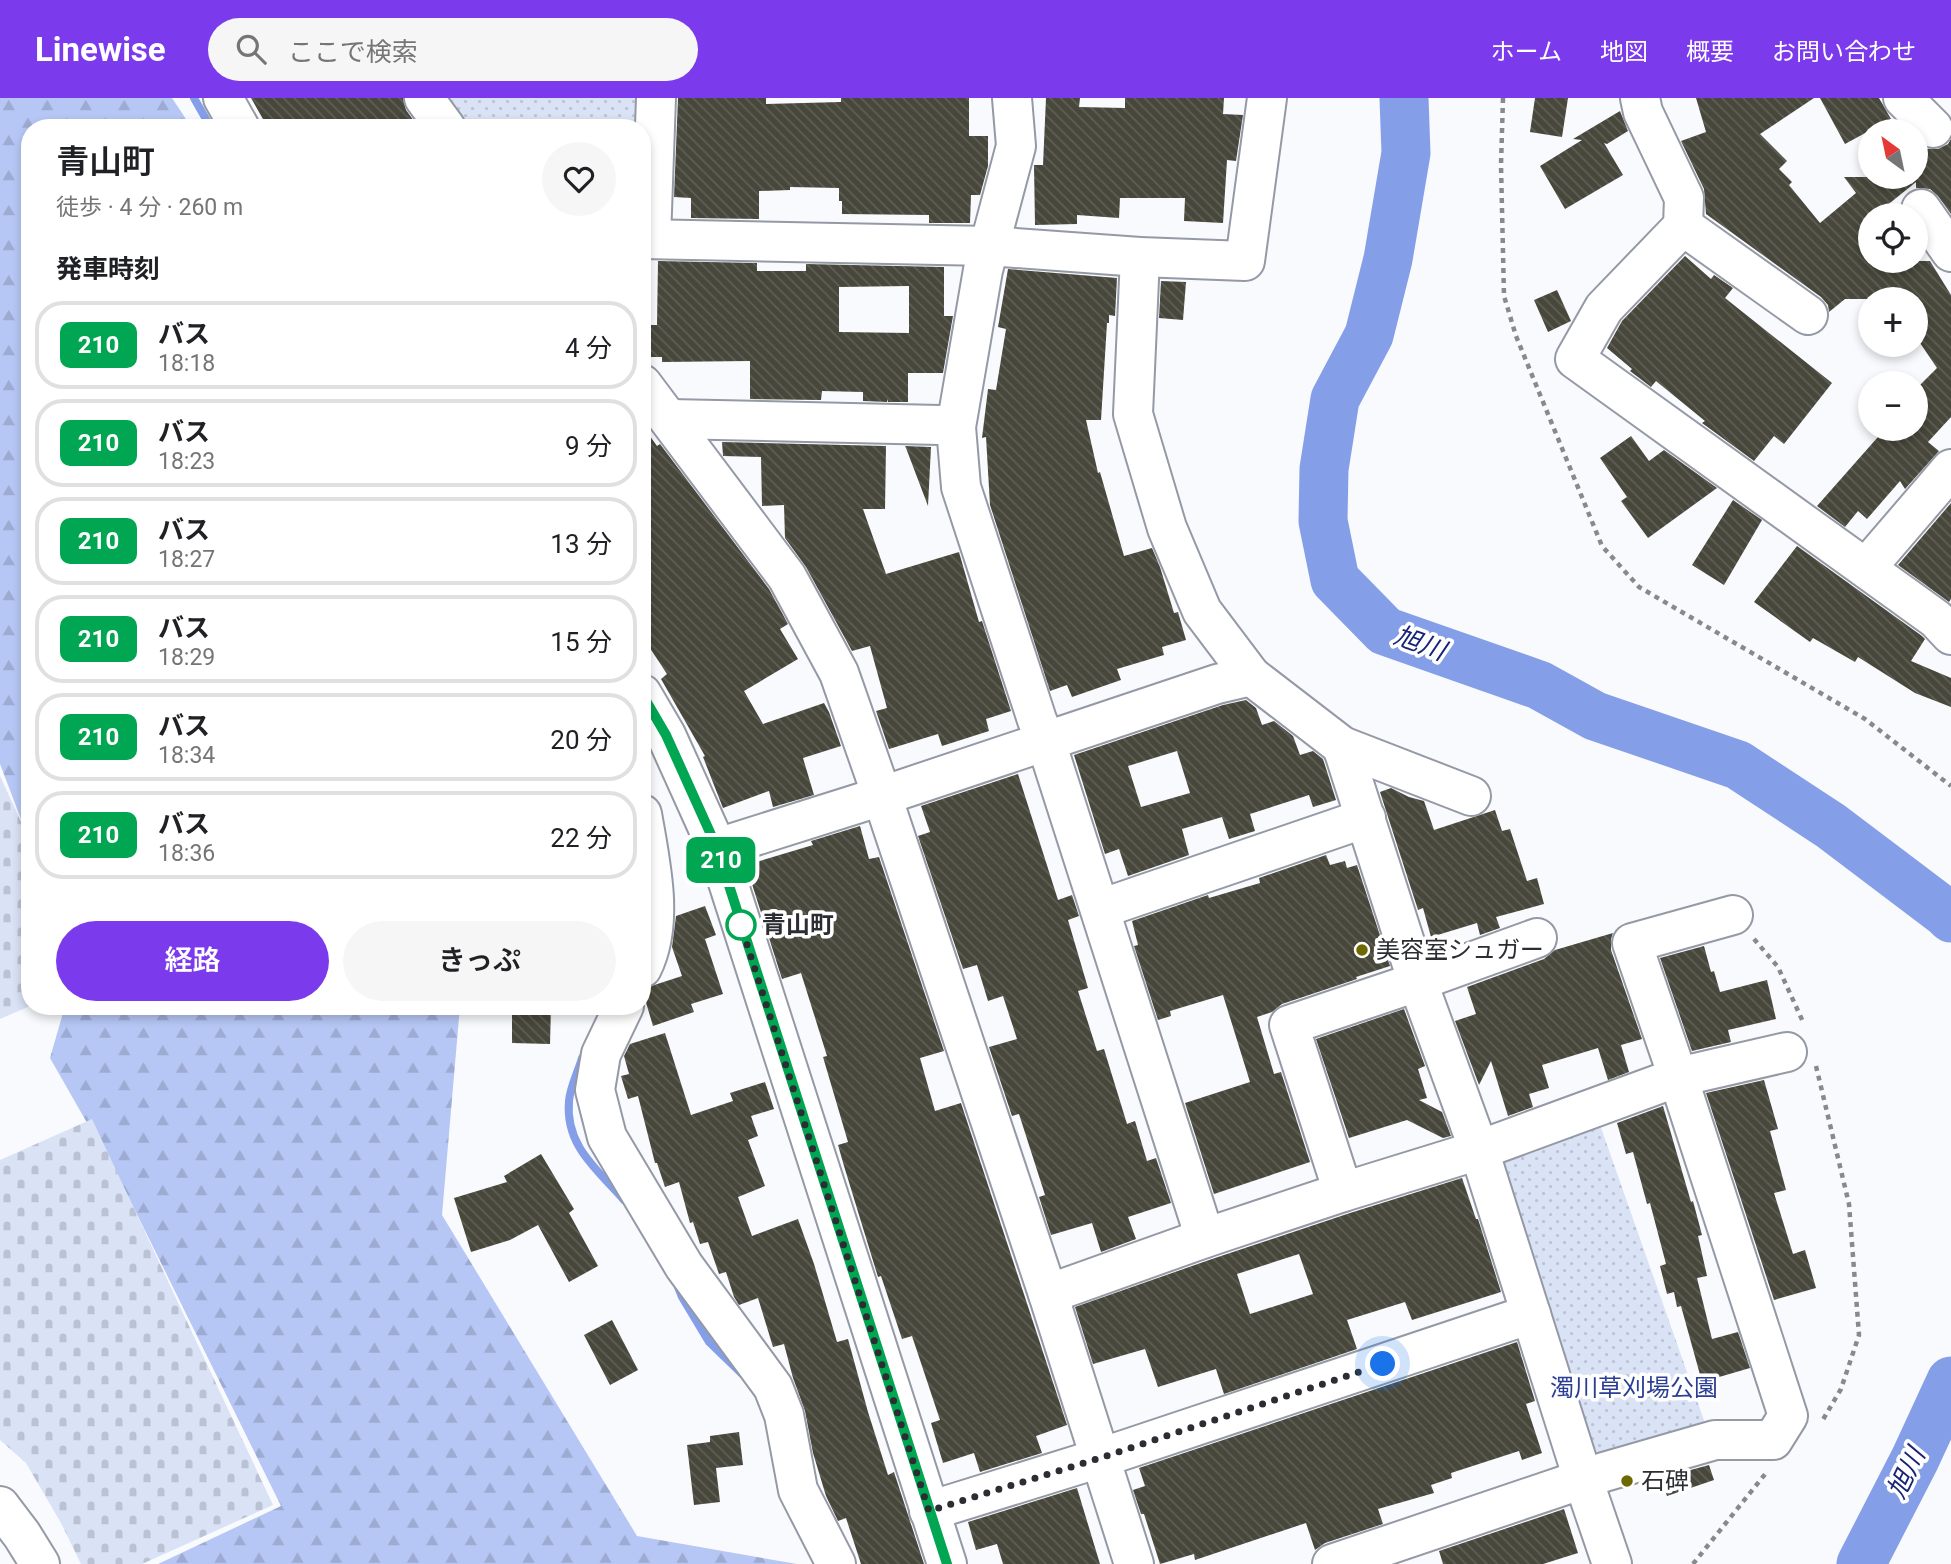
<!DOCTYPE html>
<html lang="ja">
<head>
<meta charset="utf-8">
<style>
  body { margin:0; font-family:Roboto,"Noto Sans JP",sans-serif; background:#f6f6f6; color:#202124; height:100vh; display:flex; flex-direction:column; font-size:26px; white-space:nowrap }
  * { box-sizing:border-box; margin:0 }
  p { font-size:23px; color:#757577 }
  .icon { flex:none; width:38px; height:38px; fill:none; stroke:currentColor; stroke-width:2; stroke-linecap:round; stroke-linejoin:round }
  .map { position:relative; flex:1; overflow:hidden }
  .side { position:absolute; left:21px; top:21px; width:630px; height:896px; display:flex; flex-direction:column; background:#fff; border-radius:28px; box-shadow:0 4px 10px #0003 }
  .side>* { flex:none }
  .badge { padding:0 14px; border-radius:10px; font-size:24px; line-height:46px }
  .needle { width:46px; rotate:327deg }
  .fabs { position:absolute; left:1858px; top:21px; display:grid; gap:14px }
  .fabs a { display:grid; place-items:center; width:70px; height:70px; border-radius:50%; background:#fff; box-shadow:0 4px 10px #0003; font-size:35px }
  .you { position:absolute; width:35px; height:35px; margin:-18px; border:5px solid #fff; border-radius:50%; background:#1a73e8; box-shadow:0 0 0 10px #1a73e833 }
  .map>.badge { position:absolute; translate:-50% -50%; box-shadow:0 0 0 4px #fff }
  h2 { padding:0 35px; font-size:26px; line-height:63px }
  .round { display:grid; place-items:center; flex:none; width:74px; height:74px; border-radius:37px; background:#f6f6f6 }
  .headline { display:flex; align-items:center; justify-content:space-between; height:119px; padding:0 35px }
  h1 { font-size:33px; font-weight:600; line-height:52px }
  .action { display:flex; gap:14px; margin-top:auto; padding:14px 35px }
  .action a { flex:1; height:80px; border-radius:42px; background:#7c3aed; color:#fff; font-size:28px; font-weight:600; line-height:80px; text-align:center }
  .action a+a { background:#f6f6f6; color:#202124 }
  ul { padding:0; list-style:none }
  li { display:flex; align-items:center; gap:21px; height:88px; margin:0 14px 10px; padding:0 21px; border:4px solid #e0e0e0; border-radius:28px }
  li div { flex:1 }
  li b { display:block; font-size:26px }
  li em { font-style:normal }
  li .badge { min-width:77px; font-weight:700; text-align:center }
  header { display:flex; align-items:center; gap:42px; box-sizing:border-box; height:98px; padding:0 35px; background:#7c3aed; color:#fff }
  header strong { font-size:33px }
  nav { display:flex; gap:38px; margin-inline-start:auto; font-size:24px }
  .search { width:490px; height:63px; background:#f6f6f6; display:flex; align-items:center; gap:18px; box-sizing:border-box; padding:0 24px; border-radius:38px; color:#757577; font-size:26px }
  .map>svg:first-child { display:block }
  .forest { fill:url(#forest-firs) }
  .cemetery { fill:url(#cemetery-stones) }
  .park { fill:url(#park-dots) }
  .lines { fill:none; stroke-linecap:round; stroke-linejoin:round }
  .stream { stroke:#859ee8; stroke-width:8 }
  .river { stroke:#859ee8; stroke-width:49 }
  .building { fill:url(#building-back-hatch); fill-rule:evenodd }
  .minor-casing { stroke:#9499a6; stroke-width:42 }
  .path { stroke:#88898d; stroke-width:4.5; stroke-dasharray:5 5; stroke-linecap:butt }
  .minor { stroke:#fff; stroke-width:38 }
  .line-casing { stroke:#fff; stroke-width:16 }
  .line { stroke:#00a651; stroke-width:10 }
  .walk { stroke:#2b2d32; stroke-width:7; stroke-dasharray:0 12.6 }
  .stop-dot { fill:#fff; stroke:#00a651; stroke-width:3.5 }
  .poi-dot { fill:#6e6800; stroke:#fff; stroke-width:2.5 }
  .labels { text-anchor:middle; stroke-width:7; stroke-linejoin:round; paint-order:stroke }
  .stop-label { font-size:24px; font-weight:bold; fill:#2b2d32; stroke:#fff; text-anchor:start }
  .poi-label { font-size:24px; fill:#2b2d32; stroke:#fff; text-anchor:start }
  .park-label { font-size:24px; fill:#2b3e94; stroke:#fff }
  .water-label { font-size:26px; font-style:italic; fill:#182478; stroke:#fff }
</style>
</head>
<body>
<header>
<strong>Linewise</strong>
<div class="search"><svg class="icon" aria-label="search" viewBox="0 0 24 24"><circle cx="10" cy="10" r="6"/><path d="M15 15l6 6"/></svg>ここで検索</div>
<nav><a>ホーム</a><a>地図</a><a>概要</a><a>お問い合わせ</a></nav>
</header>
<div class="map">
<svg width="1951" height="1466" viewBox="0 0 1951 1466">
  <defs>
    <pattern id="forest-firs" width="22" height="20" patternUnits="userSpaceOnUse" patternTransform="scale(1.75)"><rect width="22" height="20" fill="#b6c7f5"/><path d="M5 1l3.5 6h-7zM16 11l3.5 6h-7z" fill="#9dabd2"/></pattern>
    <pattern id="cemetery-stones" width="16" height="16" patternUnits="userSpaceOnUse" patternTransform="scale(1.75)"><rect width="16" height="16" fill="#dae2f6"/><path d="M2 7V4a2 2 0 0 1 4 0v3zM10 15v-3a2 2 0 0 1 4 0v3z" fill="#bbc2d3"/></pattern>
    <pattern id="park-dots" width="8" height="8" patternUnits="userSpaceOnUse" patternTransform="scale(1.75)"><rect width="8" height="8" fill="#dae2f6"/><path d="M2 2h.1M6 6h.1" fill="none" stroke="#bbc2d3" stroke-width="1.8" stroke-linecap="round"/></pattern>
    <pattern id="building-back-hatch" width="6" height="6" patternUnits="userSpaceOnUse" patternTransform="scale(1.75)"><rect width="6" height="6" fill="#48473b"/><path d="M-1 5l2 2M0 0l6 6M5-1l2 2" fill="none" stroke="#605f56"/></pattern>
  </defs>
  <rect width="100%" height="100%" fill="#f9fafd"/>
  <g class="forest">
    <polygon points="0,0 172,0 192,30 30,30 30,745 0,666"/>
    <polygon points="65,908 460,908 442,1117 637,1438 797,1466 158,1466 281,1408 122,1086 50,960"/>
  </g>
  <g class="cemetery">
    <polygon points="0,678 30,743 30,908 0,921"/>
    <polygon points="92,1021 273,1407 142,1466 81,1466 61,1425 26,1365 0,1342 0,1062"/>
  </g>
  <g class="park">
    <polygon points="443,0 644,0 642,30 463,30"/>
    <polygon points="1599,1024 1706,1328 1598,1359 1500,1076 1506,1056"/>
  </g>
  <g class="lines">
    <g class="stream">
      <polyline points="194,0 211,30"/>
      <path d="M582,960C578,974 570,989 569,1003C565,1048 597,1071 624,1102"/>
      <polyline points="678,1189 682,1199 709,1244 742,1276"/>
    </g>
    <g class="river">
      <polyline points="1404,0 1406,55 1388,161 1369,237 1335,301 1324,371 1323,423 1335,482 1385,533 1539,587 1595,618 1738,667 1831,728 1946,815 1951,820"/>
      <polyline points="1861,1466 1915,1361 1951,1283"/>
    </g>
  </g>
  <g class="building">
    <polygon points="251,0 403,0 406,12 419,30 268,30"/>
    <polygon points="678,0 766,0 766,6 841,4 841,0 969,0 969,38 988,38 988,68 980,97 971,97 970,125 929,125 929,117 842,116 842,103 839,103 839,90 790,89 790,92 759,93 759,121 691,120 691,100 674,99"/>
    <polygon points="1046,0 1080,0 1079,9 1125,10 1125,0 1224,0 1223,16 1243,17 1236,63 1227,62 1223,125 1184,123 1185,100 1120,100 1119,120 1077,117 1077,126 1035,127 1034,67 1043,67"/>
    <polygon points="1535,0 1568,0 1562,39 1530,34"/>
    <polygon points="1696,0 1814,0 1760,36 1787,63 1779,71 1792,84 1789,87 1820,125 1856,95 1844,79 1916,79 1916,44 1927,51 1938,51 1948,46 1951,41 1951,116 1938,98 1930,91 1916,90 1916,84 1875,117 1871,117 1871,163 1930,163 1951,197 1951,319 1928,344 1939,353 1905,391 1900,383 1867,421 1858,413 1845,429 1817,408 1885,331 1916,331 1916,291 1937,270 1916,239 1916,201 1845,201 1829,214 1828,207 1821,199 1706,116 1704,91 1681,43 1706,34"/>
    <polygon points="1820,0 1879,0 1891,21 1845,46"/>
    <polygon points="1620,13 1628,33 1607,46 1604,45 1623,77 1565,111 1540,68 1582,42 1573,41"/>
    <polygon points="1685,158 1711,181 1714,177 1733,190 1725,200 1832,285 1784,346 1774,338 1754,363 1702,325 1705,323 1656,283 1651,289 1630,273 1632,271 1607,250 1622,223"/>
    <path d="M658,163L757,165V173H806V166L944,169V218H953L943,275H908V304H888L887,301V304L863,303V294L822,293L821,302L750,301V263L662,264V259H642V227H657ZM909,188V235L839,234V189Z"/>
    <polygon points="1008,171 1117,180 1115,218 1109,217 1109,225 1107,225 1101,322 1086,322 1098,375 1100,374 1124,458 1152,450 1160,469 1174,515 1178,514 1186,542 1162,549 1164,557 1117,571 1121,582 1072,599 1067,587 1050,593 990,407 986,339 982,340 988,291 996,292 1006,231 998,229"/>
    <polygon points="1161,183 1186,184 1183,222 1159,220"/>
    <polygon points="1557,192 1571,223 1548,234 1534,202"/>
    <polygon points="642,327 657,348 660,346 769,491 788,526 780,531 798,561 744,593 763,626 824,605 829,614 841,648 803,660 814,697 773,709 769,693 723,710 703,659 705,658 661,581 667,576 642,538"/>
    <polygon points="1631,338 1649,363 1664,352 1717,390 1648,440 1621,403 1627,399 1600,360"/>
    <polygon points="722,344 886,348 885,411 863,411 886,476 959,454 979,524 982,523 1011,613 986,621 989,633 942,648 938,636 889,651 876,613 887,610 870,548 852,553 806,469 785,440 784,407 762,408 761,359 723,358"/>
    <polygon points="905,348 931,349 928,408 906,350"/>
    <polygon points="1733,402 1762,422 1724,487 1692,467"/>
    <polygon points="1951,405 1951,501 1949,504 1898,467"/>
    <polygon points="1797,448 1922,538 1925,541 1911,563 1951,580 1951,609 1915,595 1858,559 1855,564 1813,540 1810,544 1754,504"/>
    <path d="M1246,602L1256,610L1262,627L1274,623L1293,638L1300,657L1313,653L1323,661L1336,702L1313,709L1309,697L1250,716L1255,733L1229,741L1222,719L1182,731L1189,757L1128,778L1119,751L1105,756L1074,657L1223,607ZM1177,653L1190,695L1141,709L1128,668Z"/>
    <polygon points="1018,676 1058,802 1072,797 1079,818 1068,822 1088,890 1078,893 1097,953 1104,951 1127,1026 1135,1023 1147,1063 1156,1060 1171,1105 1128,1119 1136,1141 1101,1154 1092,1125 1051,1137 1039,1099 1045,1097 1019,1016 1012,1018 989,949 1017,941 1003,898 988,903 977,867 963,871 918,738 930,734 921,708"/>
    <polygon points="1391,690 1409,699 1424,703 1434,732 1495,712 1502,733 1510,731 1527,783 1537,780 1544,806 1496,819 1500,830 1480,837 1477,825 1431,839 1423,810 1418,812 1380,694"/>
    <polygon points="860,728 869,761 879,759 944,953 920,960 935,1013 961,1005 1067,1327 1036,1338 1042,1355 980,1374 974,1355 943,1365 931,1325 940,1322 912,1238 902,1241 881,1178 878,1179 844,1068 838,1047 848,1044 823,959 827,958 801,875 782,881 746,767 813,747 811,743"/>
    <polygon points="1326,757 1330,767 1345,763 1347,770 1357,767 1390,868 1356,879 1357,881 1282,906 1272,914 1257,919 1274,976 1281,974 1310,1064 1214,1096 1185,1005 1250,984 1223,897 1170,913 1171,918 1158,922 1134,848 1138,847 1132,823 1208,797 1209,800 1260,785 1259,780"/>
    <polygon points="705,808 716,837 705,841 723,896 691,906 694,914 653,928 642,891 682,878 672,849 676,818"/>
    <polygon points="1613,835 1611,841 1611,852 1642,941 1621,947 1629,974 1608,982 1598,950 1542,967 1549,990 1529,996 1533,1009 1508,1018 1491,963 1479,987 1455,923 1476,916 1467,889 1544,861 1555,852"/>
    <polygon points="1704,848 1711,874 1714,873 1720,894 1767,882 1776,921 1728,932 1731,944 1692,953 1660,860"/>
    <polygon points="512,908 551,908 550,946 512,945"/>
    <polygon points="1404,911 1425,968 1418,971 1427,1000 1419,1002 1442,1014 1451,1038 1443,1040 1407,1022 1349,1040 1316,941"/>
    <polygon points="665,935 691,1017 733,1003 730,995 765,984 774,1011 751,1018 758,1038 748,1042 765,1088 738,1099 752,1138 798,1121 814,1166 837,1244 848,1241 868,1314 888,1377 894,1374 924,1466 861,1466 846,1420 838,1423 826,1398 813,1355 805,1313 793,1280 784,1246 773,1249 758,1200 739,1207 734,1199 726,1174 719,1176 708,1144 700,1146 693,1124 690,1125 679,1084 665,1089 657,1065 655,1065 638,998 628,1001 621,978 629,976 624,958 630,946"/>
    <polygon points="1764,982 1778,1031 1770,1033 1786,1092 1774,1095 1793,1156 1805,1152 1816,1190 1774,1202 1706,995"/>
    <polygon points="1663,1008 1691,1104 1693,1103 1702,1137 1698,1138 1707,1178 1697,1180 1712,1241 1738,1234 1750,1270 1702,1284 1681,1208 1677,1209 1674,1194 1667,1196 1660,1168 1666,1166 1650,1105 1647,1106 1633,1054 1626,1056 1617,1025"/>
    <polygon points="541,1056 574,1111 569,1115 598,1168 569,1184 538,1127 510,1142 471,1154 454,1100 507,1084 504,1078"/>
    <path d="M1462,1080L1476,1121H1478L1501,1194L1412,1222L1405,1204L1347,1222L1357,1251L1224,1296L1216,1271L1158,1289L1145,1251L1093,1266L1075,1209L1212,1161L1350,1115ZM1299,1156L1313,1196L1250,1216L1237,1176Z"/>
    <polygon points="612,1222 638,1272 610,1287 584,1237"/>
    <polygon points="1517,1244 1535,1303 1526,1306 1542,1355 1522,1362 1519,1353 1451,1375 1452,1380 1431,1387 1434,1395 1378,1411 1383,1426 1325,1445 1315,1452 1306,1425 1195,1462 1194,1456 1160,1466 1144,1416 1141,1416 1133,1392 1145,1388 1139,1370"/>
    <polygon points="739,1334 743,1367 716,1370 720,1404 694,1407 687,1347 710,1344 710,1338"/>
    <polygon points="1709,1367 1714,1382 1667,1398 1661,1380"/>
    <polygon points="1077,1390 1100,1466 1003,1466 997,1446 976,1452 968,1424"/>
    <polygon points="1564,1411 1578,1455 1543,1466 1443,1466 1439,1453"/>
  </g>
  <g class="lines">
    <g class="minor-casing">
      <g id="minor">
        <polyline points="223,0 240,30"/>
        <polyline points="424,0 446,30"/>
        <polyline points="1012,0 1016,48 983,172 956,329 961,389 1037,622 1046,644 1205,1140"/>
        <polyline points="1640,0 1643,14 1684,100 1683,128 1604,210 1575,261 1936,521 1951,537"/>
        <polyline points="1903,0 1933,30"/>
        <polyline points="1921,111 1951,154"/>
        <polyline points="1683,128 1808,217"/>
        <polyline points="642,141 989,148 1140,159 1245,163 1267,0"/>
        <polyline points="651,141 656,0"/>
        <polyline points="1140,159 1133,316 1167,430 1202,513 1251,578 1342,648 1471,698"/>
        <polyline points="642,286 787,479 839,575 882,698 1048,1196 1134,1466"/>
        <polyline points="670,321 940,327 956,329"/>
        <polyline points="1866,470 1951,371"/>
        <polyline points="642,596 666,637 717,750 947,1466"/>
        <polyline points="1342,648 1417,882 1479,1052 1583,1381 1612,1466"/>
        <path d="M642,716C650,763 665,825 642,870"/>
        <polyline points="717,750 882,698 1217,586 1251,578"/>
        <polyline points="1100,811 1366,720"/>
        <polyline points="624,908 601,956 595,992 607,1039 684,1168 773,1289 784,1317 798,1392 836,1466"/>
        <polyline points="1343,1094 1289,927 1399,890 1537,840"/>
        <polyline points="1048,1196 1205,1140 1343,1094 1479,1052 1678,979 1787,954"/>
        <polyline points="0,1408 22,1437 40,1466"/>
        <polyline points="929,1413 1100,1360 1531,1216"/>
        <polyline points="1332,1466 1604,1374 1715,1342 1773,1342 1788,1318 1678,979 1632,845 1733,817"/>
      </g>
    </g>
    <g class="path">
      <polyline points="1503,0 1501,67 1504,198 1516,238 1602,448 1639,489 1865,621 1951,688"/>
      <polyline points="1754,841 1778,869 1804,926"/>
      <polyline points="1816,968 1849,1106 1859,1237 1841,1291 1821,1325"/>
      <polyline points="1693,1466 1766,1375"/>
    </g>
    <use href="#minor" class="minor"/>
  </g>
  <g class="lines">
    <g class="line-casing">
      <polyline id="line" points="642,596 666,637 717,750 947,1466"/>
    </g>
    <use href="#line" class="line"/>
    <polyline class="walk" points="741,827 740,825 929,1413 1100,1360 1383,1266"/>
  </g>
  <circle class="stop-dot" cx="741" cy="827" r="14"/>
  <g class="poi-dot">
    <circle cx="1362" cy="852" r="7"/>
    <circle cx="1627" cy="1383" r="7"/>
  </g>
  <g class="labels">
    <g class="stop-label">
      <text x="762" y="835">青山町</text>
    </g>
    <g class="poi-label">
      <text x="1376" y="860">美容室シュガー</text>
      <text x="1641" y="1391">石碑</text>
    </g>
    <g class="park-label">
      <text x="1634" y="1298">濁川草刈場公園</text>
    </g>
    <g class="water-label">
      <text transform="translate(1420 545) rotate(20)" y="9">旭川</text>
      <text transform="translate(1906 1375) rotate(-64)" y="9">旭川</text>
    </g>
  </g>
</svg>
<div class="fabs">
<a><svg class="needle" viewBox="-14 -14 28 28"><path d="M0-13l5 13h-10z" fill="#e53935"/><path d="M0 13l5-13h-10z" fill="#757577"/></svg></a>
<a><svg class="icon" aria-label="locate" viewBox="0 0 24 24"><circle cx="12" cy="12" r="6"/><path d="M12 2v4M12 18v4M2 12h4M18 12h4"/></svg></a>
<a>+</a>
<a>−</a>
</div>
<div class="you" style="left:1383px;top:1266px"></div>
<b class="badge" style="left:721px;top:762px;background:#00a651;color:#fff">210</b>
<section class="side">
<div class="headline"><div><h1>青山町</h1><p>徒歩 · 4 分 · 260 m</p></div><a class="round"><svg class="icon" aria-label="heart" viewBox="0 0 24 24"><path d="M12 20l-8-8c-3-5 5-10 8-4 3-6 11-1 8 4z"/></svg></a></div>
<h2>発車時刻</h2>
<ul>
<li><span class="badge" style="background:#00a651;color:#fff">210</span><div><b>バス</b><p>18:18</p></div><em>4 分</em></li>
<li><span class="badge" style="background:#00a651;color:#fff">210</span><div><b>バス</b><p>18:23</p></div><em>9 分</em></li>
<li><span class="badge" style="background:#00a651;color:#fff">210</span><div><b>バス</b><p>18:27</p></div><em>13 分</em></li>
<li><span class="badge" style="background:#00a651;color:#fff">210</span><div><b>バス</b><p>18:29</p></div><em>15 分</em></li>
<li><span class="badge" style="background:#00a651;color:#fff">210</span><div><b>バス</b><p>18:34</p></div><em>20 分</em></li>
<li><span class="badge" style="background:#00a651;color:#fff">210</span><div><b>バス</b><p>18:36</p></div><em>22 分</em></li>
</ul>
<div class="action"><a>経路</a><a>きっぷ</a></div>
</section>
</div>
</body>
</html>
